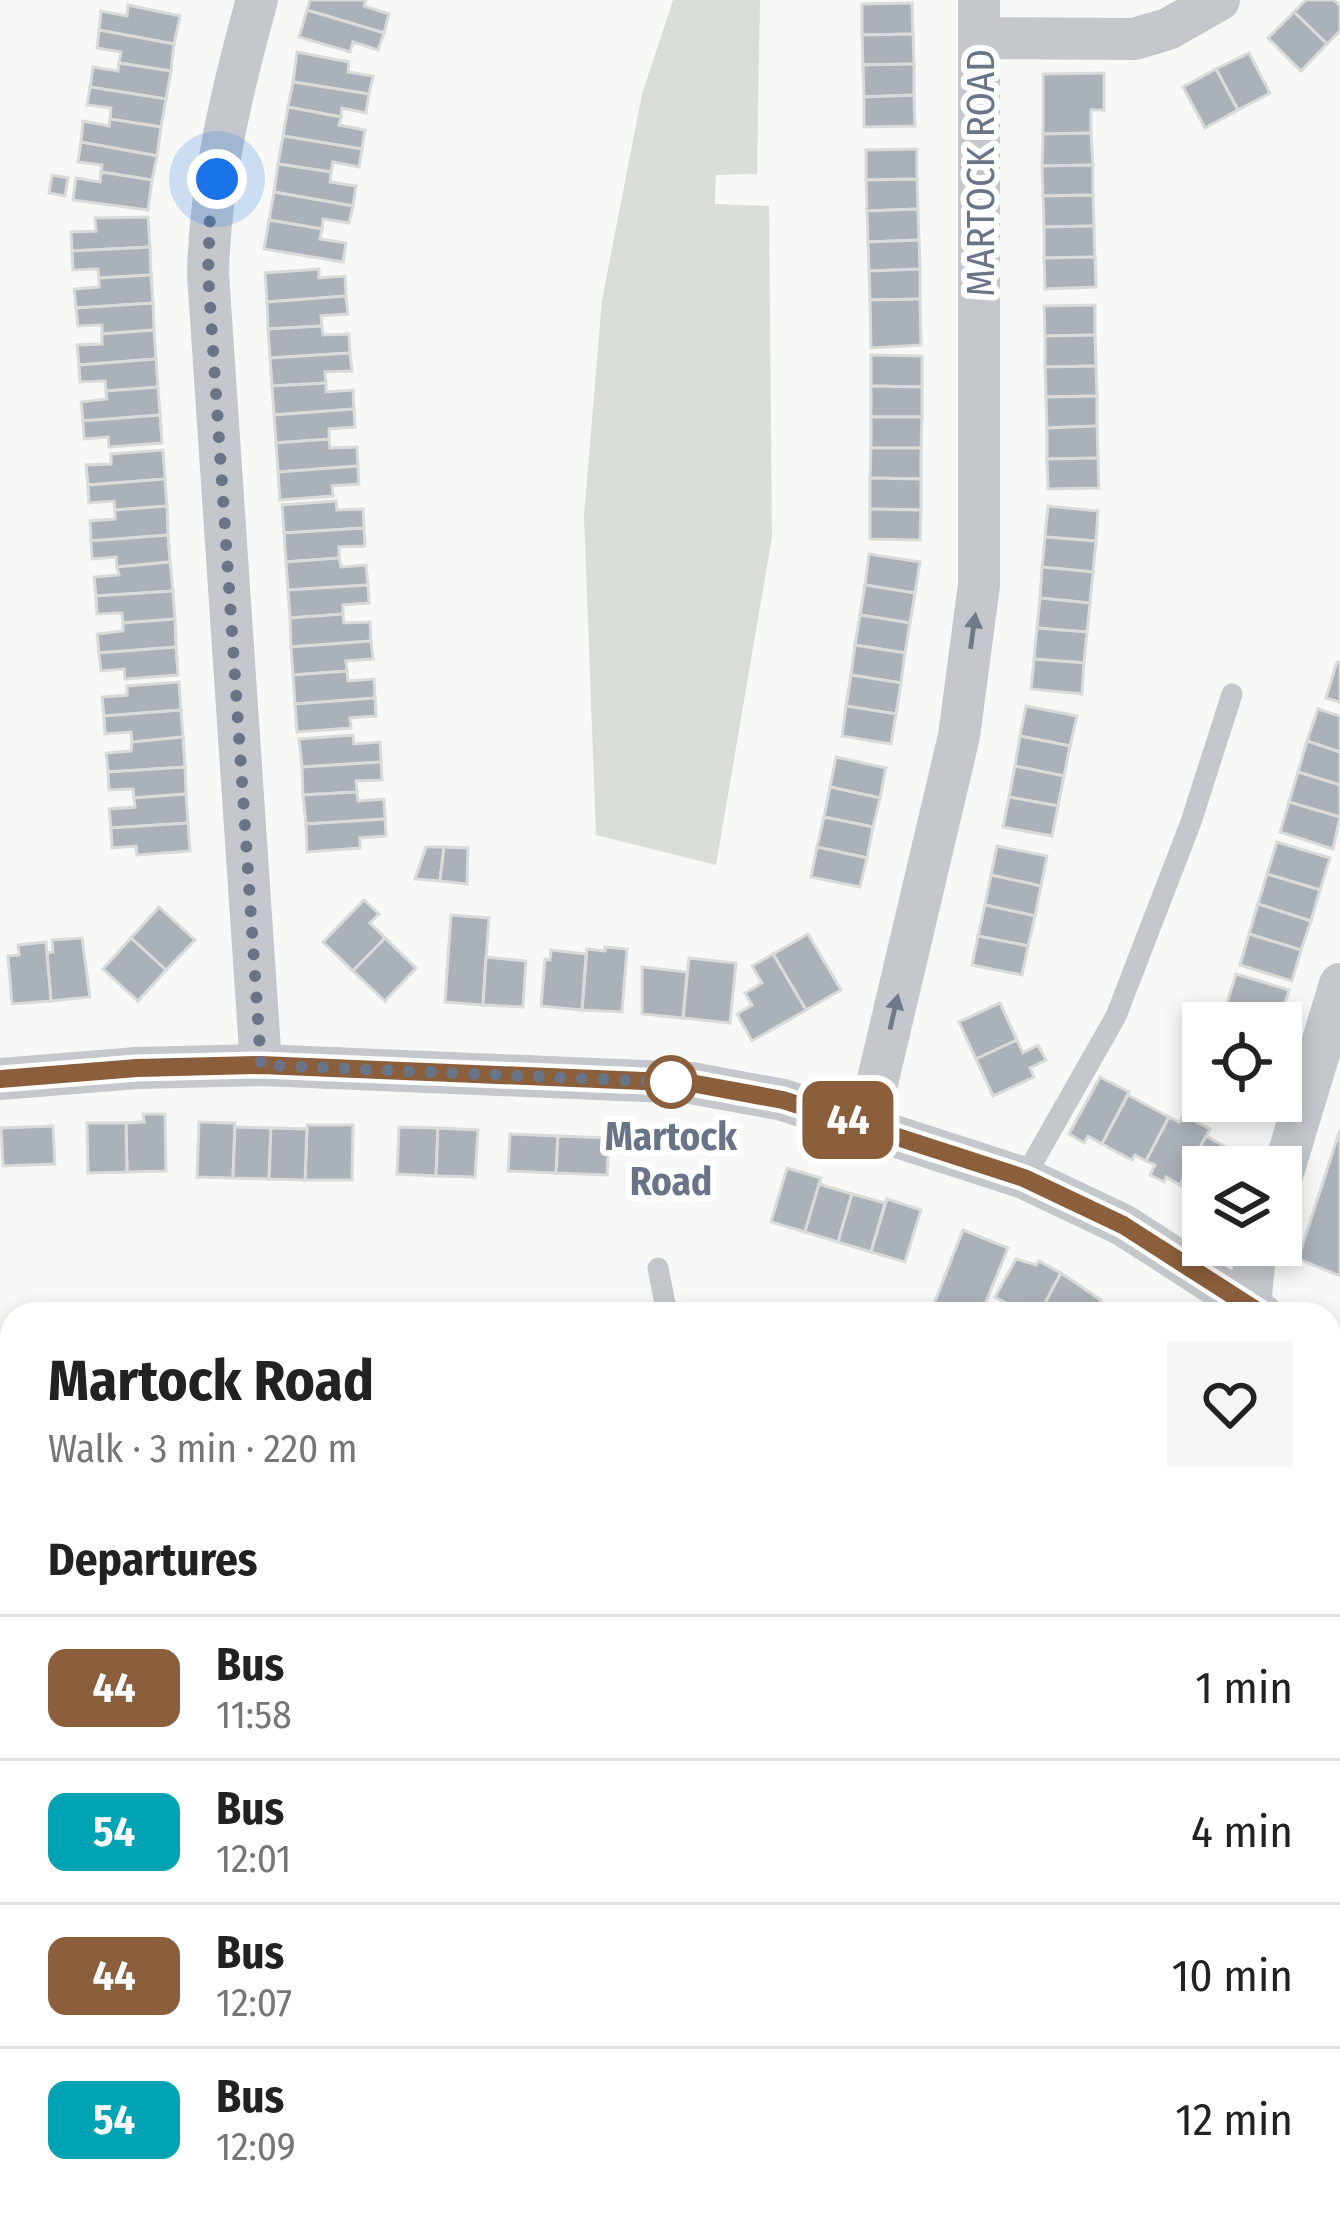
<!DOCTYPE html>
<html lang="en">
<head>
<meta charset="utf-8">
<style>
  body { margin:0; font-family:"Fira Sans Condensed",sans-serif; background:#f6f6f6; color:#222; height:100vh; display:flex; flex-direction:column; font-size:45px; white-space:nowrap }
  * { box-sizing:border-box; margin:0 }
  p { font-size:39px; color:#767676 }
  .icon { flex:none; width:66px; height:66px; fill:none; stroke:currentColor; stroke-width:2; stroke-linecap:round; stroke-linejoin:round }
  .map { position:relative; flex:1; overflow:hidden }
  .panel { position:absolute; left:0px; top:1302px; width:1341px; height:915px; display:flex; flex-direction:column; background:#fff; border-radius:36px 36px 0 0; box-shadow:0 6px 18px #0003 }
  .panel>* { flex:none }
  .badge { padding:0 24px; border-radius:18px; font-size:42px; line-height:78px }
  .buttons { position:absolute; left:1182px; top:1002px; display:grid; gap:24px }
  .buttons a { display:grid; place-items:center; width:120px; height:120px; border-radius:0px; background:#fff; box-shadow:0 6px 18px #0003; font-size:60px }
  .you { position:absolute; width:60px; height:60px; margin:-30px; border:9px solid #fff; border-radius:50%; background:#1a73e8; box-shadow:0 0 0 18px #1a73e833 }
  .map>.badge { position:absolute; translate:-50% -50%; box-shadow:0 0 0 6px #fff }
  h2 { padding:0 48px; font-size:45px; line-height:108px }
  .round { display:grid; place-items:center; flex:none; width:126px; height:126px; border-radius:0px; background:#f6f6f6 }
  .summary { display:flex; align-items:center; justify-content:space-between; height:204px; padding:0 48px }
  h1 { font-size:57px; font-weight:700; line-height:90px }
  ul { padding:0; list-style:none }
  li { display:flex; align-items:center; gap:36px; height:144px; padding:0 48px; border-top:3px solid #e0e0e0 }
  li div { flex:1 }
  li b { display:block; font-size:45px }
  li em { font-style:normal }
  li .badge { min-width:132px; font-weight:700; text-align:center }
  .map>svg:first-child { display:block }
  .green { fill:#d9dfd7 }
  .building { fill:#abb1b8; stroke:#dadad8; stroke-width:3 }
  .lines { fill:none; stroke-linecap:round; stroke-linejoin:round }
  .lane { stroke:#c4c7cb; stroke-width:21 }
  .street { stroke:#c4c7cb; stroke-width:42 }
  .secondary { stroke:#d7dadf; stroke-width:57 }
  .oneway { fill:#6e7989 }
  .line-casing { stroke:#fff; stroke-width:27 }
  .line { stroke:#8b5e3c; stroke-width:18 }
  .walk { stroke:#697586; stroke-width:12; stroke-dasharray:0 21.6 }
  .stop-dot { fill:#fff; stroke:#8b5e3c; stroke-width:6 }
  .labels { text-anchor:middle; stroke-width:12; stroke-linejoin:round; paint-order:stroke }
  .street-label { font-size:39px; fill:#697586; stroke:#fff }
  .stop-label { font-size:39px; font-weight:bold; fill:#697586; stroke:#fff }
</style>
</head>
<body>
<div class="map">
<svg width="1340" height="2215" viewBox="0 0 1340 2215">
  <rect width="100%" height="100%" fill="#f8f8f6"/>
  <g class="green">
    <polygon points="673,0 760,0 757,174 716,175 715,204 769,206 772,537 716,865 596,835 584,516 602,300 642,94"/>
    <polygon points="165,2205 315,2205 403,2210 407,2215 133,2215"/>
  </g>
  <g class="building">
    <polygon points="310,0 366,0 364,6 389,14 384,33 307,10"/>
    <polygon points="1306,0 1334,0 1340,6 1340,31 1327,44 1294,12"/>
    <polygon points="912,3 913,34 862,35 862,4"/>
    <polygon points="128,5 180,16 174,44 99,30 101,11 127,16"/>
    <polygon points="307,10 384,33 378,50 353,42 350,52 299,37"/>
    <polygon points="1294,12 1327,44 1301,71 1268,38"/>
    <polygon points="99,30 174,44 171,71 119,63 121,52 97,48"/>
    <polygon points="913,34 914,64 863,65 862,35"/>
    <polygon points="297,52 349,62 348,72 373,76 369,94 293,82"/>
    <polygon points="1249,53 1270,93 1238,110 1216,69"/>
    <polygon points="119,63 171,71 166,99 90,87 93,67 118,71"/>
    <polygon points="914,64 914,95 864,97 863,65"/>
    <polygon points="1216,69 1238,110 1205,128 1183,87"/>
    <polygon points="1104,73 1104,110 1091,110 1091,133 1043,134 1043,74"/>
    <polygon points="293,82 369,94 366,113 342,108 341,117 288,107"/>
    <polygon points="90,87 166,99 161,127 110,119 111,108 87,105"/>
    <polygon points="914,95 915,126 864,127 864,97"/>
    <polygon points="288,107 341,117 339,125 365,130 362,149 283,136"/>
    <polygon points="110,119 161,127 157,156 81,142 83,121 109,126"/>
    <polygon points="1091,133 1093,165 1042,166 1043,134"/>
    <polygon points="283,136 362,149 359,167 333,162 331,172 278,164"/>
    <polygon points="81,142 157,156 152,180 101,172 102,165 78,162"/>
    <polygon points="917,149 917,179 866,180 866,150"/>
    <polygon points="278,164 331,172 330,182 356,186 353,206 274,192"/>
    <polygon points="1093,165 1093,195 1043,196 1042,166"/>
    <polygon points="101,172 152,180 148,210 73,200 76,178 100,182"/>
    <polygon points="52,175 68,178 65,196 49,193"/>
    <polygon points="917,179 918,209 867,211 866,180"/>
    <polygon points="274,192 353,206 349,223 323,219 322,229 269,220"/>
    <polygon points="1093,195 1094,226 1044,227 1043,196"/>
    <polygon points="918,209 919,240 868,242 867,211"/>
    <polygon points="148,217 150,247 72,251 71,232 96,231 95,218"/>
    <polygon points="269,220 322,229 320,239 346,243 343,262 264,249"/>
    <polygon points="1094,226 1095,257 1044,258 1044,227"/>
    <polygon points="919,240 920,269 869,271 868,242"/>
    <polygon points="150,247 151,275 99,278 98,269 73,270 72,251"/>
    <polygon points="1095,257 1096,287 1045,289 1044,258"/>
    <polygon points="319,269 319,278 345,276 346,296 267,302 265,273"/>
    <polygon points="920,269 920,299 870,300 869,271"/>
    <polygon points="151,275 153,303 76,308 74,289 99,287 99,278"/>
    <polygon points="346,296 348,314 321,316 322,326 268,329 267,302"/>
    <polygon points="920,299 921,345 871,348 870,300"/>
    <polygon points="153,303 154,330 102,334 102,325 78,326 76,308"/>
    <polygon points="1095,305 1095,335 1045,336 1044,306"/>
    <polygon points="322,326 323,335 349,334 350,353 270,358 268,329"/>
    <polygon points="154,330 156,359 79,365 77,345 102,344 102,334"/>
    <polygon points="1095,335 1096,366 1045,367 1045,336"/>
    <polygon points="350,353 352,371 325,372 326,383 272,386 270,358"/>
    <polygon points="871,355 922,356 922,387 871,386"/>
    <polygon points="156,359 158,387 106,391 105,381 80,382 79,365"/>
    <polygon points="1096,366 1097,396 1046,397 1045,367"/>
    <polygon points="326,383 326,392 353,390 354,409 274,415 272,386"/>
    <polygon points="871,386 922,387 922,417 871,417"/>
    <polygon points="158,387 160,415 83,421 81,402 107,399 106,391"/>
    <polygon points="1097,396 1097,426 1047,428 1046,397"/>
    <polygon points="354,409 355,427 329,429 329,439 276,443 274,415"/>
    <polygon points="160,415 162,443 109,447 108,437 84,439 83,421"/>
    <polygon points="871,417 922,417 921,448 871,448"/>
    <polygon points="1097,426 1098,458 1047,459 1047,428"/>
    <polygon points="329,439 330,448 357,447 358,466 278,472 276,443"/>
    <polygon points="871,448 921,448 921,479 870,478"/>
    <polygon points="163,450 165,479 88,485 86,465 111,464 111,454"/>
    <polygon points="1098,458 1099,488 1048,489 1047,459"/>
    <polygon points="358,466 359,484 332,486 333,496 280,500 278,472"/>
    <polygon points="870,478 921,479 921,510 870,509"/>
    <polygon points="165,479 167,506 115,510 114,501 89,503 88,485"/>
    <polygon points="336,501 337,510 363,509 364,528 284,533 282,505"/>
    <polygon points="167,506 168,535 91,541 90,521 115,519 115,510"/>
    <polygon points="1048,506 1098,511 1096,541 1045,537"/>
    <polygon points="870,509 921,510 920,540 870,539"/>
    <polygon points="364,528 365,546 339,547 339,558 286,562 284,533"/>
    <polygon points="168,535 170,562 117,567 116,557 92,559 91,541"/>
    <polygon points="1045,537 1096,541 1093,572 1042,567"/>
    <polygon points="869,554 920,562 915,593 865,585"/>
    <polygon points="339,558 341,567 366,565 368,585 288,590 286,562"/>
    <polygon points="170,562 173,591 96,596 94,577 119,575 117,567"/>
    <polygon points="1042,567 1093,572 1090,603 1040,598"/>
    <polygon points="368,585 369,603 343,605 343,614 290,618 288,590"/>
    <polygon points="865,585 915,593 910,623 860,615"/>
    <polygon points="173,591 175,619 123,623 122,613 97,614 96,596"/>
    <polygon points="1040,598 1090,603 1087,632 1037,628"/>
    <polygon points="343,614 344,623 370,622 371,641 291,647 290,618"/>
    <polygon points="860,615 910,623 905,653 855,645"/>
    <polygon points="175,619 176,647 99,653 97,634 123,631 123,623"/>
    <polygon points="1037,628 1087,632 1084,663 1034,659"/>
    <polygon points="371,641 373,659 346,661 347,671 293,675 291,647"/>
    <polygon points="855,645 905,653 901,683 851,675"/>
    <polygon points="176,647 178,675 125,679 124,669 101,671 99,653"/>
    <polygon points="1034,659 1084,663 1082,694 1031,689"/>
    <polygon points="1337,662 1340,662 1340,702 1326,698"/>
    <polygon points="347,671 348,681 374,679 375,698 295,704 293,675"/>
    <polygon points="851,675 901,683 896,714 846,706"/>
    <polygon points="179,682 181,710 104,716 102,697 127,695 127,686"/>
    <polygon points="375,698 376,716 350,718 351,728 297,732 295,704"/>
    <polygon points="846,706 896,714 891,744 842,736"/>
    <polygon points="1026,706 1077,716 1070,746 1020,736"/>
    <polygon points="1318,709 1340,716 1340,752 1307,741"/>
    <polygon points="181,710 183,737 132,742 131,732 105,734 104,716"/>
    <polygon points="353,735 354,744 380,742 381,762 302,767 299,739"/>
    <polygon points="1020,736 1070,746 1064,776 1015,766"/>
    <polygon points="183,737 185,767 108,772 106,753 131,751 132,742"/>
    <polygon points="1307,741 1340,752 1340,785 1298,772"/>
    <polygon points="836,757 886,768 880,798 830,787"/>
    <polygon points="381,762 382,780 356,781 357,792 303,795 302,767"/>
    <polygon points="1015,766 1064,776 1058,806 1009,797"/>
    <polygon points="185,767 186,794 134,798 133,789 109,790 108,772"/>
    <polygon points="1298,772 1340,785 1340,817 1289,802"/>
    <polygon points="830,787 880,798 873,827 824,817"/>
    <polygon points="357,792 358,801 384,799 385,819 306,824 303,795"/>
    <polygon points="186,794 188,823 111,828 109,809 135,807 134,798"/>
    <polygon points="1009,797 1058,806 1052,836 1003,827"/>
    <polygon points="1289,802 1340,817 1333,849 1280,832"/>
    <polygon points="824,817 873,827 867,858 817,847"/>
    <polygon points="385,819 386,836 360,838 360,848 307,852 306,824"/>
    <polygon points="188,823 190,851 137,855 136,846 112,848 111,828"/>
    <polygon points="1277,842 1330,858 1320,890 1267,874"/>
    <polygon points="997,846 1047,856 1041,886 991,875"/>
    <polygon points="426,847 444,847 440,881 415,879"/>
    <polygon points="444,847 468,848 467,884 440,881"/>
    <polygon points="817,847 867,858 860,887 811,877"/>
    <polygon points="1267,874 1320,890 1311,921 1258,904"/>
    <polygon points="991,875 1041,886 1035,916 985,905"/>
    <polygon points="364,900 379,914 370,923 385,938 353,971 323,942"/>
    <polygon points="1258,904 1311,921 1301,950 1249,934"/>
    <polygon points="985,905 1035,916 1028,946 978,936"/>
    <polygon points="159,907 195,940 166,970 131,938"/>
    <polygon points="451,915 489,918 483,1005 445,1002"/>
    <polygon points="808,934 841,990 806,1010 773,954"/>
    <polygon points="1249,934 1301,950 1292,981 1240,965"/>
    <polygon points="978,936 1028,946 1022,975 972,965"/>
    <polygon points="82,938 90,997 51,1001 47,953 53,952 52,940"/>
    <polygon points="131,938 166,970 138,1001 103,969"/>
    <polygon points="385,938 416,968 385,1001 353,971"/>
    <polygon points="46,942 51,1001 12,1004 8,956 19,955 18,945"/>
    <polygon points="605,947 627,949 622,1012 582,1010 587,949 605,951"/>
    <polygon points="551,950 586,954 582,1010 541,1006 545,959 550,960"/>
    <polygon points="773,954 806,1010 752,1041 737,1014 752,1005 745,993 762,983 752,966"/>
    <polygon points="486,957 526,961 523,1007 483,1005"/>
    <polygon points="689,958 736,963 730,1023 683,1018"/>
    <polygon points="642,967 687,972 683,1018 642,1014"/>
    <polygon points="1236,974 1289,990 1279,1022 1226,1006"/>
    <polygon points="1000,1003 1017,1040 976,1059 959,1022"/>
    <polygon points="1226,1006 1279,1022 1221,1023"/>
    <polygon points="1017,1040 1023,1053 1038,1045 1046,1060 1030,1068 1034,1077 993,1096 976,1059"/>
    <polygon points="1100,1077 1129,1092 1102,1144 1088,1136 1084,1143 1069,1134"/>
    <polygon points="1128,1095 1169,1117 1146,1161 1135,1155 1132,1160 1102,1144"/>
    <polygon points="143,1114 165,1114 166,1171 127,1172 126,1123 144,1122"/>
    <polygon points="1183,1115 1210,1129 1180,1185 1166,1177 1164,1182 1150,1175 1155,1165 1146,1161 1169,1117 1179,1122"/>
    <polygon points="199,1122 235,1123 233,1178 197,1177"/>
    <polygon points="87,1123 126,1123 127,1172 88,1173"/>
    <polygon points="307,1125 353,1125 352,1180 305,1180"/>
    <polygon points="53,1126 55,1164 3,1166 1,1128"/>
    <polygon points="235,1127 271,1128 269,1179 233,1178"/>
    <polygon points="399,1127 438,1128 436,1176 397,1174"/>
    <polygon points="271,1128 307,1129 305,1180 269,1179"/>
    <polygon points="438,1128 478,1130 475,1177 436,1176"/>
    <polygon points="1340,1130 1340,1276 1298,1259"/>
    <polygon points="510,1134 558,1136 556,1173 508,1171"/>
    <polygon points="558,1136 609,1138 607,1175 556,1173"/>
    <polygon points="1206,1136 1235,1152 1226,1167 1203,1167 1203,1197 1180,1185"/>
    <polygon points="787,1168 821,1178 805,1232 771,1222"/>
    <polygon points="819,1184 852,1194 838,1242 805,1232"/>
    <polygon points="852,1194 885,1203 871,1252 838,1242"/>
    <polygon points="887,1199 921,1210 905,1262 871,1252"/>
    <polygon points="963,1230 1008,1248 981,1314 930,1314"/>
    <polygon points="1016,1259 1036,1265 1039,1261 1061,1273 1039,1314 1027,1314 995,1297"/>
    <polygon points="1061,1273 1101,1300 1093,1314 1039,1314"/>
    <rect x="0" y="1432" width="12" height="39"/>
    <polygon points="1329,1528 1340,1536 1339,1586 1329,1579"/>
    <polygon points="0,1649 12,1650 12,1689 0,1689"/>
    <rect x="0" y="1704" width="12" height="36"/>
    <rect x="0" y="1740" width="12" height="34"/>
    <rect x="0" y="1774" width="12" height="33"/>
    <polygon points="0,1807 12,1807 12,1841 0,1840"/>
    <polygon points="0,1938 12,1938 12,1959 0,1958"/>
    <rect x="0" y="1963" width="12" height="35"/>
    <polygon points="0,1998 12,1998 11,2032 0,2032"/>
    <polygon points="0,2032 11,2032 10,2068 0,2067"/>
    <polygon points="0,2067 10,2068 9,2100 0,2100"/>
    <polygon points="0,2151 12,2151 12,2205 28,2207 0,2207"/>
    <polygon points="1329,2162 1340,2170 1340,2214 1327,2205"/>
    <polygon points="523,2205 565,2205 565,2213 523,2211"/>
    <polygon points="649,2205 707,2205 718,2211 716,2215 644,2215"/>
    <polygon points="890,2205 916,2205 934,2215 894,2215 887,2211"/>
  </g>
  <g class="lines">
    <g class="lane">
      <polyline points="1024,1178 1116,1016 1191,822 1232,694"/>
      <polyline points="658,1268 667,1314"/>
    </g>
    <g class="street">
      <path d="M257,0C232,90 210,181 208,274L261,1065"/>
      <polyline points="981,38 1134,39 1168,29 1219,0"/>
      <polyline points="0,1079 137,1068 261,1065 691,1083 783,1100 1024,1178 1123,1225 1261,1314"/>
      <polyline points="867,1126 959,736 979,585 979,0"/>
      <polyline points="1281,1179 1340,984"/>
      <polyline points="1250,1305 1256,1245"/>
      <polyline points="0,1547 12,1547"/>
      <polyline points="89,2215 108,2205"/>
      <polyline points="460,2215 460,2205"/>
    </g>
    <g class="secondary">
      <polyline points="1329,1392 1340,1378"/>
      <polyline points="818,2215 823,2205"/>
    </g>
  </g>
  <defs><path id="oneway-solid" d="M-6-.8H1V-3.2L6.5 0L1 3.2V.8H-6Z" transform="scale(3)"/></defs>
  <g class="oneway">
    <use href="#oneway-solid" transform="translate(973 631) rotate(-82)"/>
    <use href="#oneway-solid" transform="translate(894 1012) rotate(-77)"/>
  </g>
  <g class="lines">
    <g class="line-casing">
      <polyline id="line" points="0,1079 137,1068 261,1065 691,1083 783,1100 1024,1178 1123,1225 1262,1314"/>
    </g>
    <use href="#line" class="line"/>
    <polyline class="walk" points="217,179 210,215 208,274 261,1065 691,1083 671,1082"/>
  </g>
  <circle class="stop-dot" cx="671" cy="1082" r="24"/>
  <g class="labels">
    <g class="street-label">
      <text transform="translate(980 173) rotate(-90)" y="14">MARTOCK ROAD</text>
    </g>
    <g class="stop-label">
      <text x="671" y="1150">Martock<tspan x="671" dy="45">Road</tspan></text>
    </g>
  </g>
</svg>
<div class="buttons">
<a><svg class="icon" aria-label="locate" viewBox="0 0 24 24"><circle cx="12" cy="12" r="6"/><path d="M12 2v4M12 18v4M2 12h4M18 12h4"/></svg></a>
<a><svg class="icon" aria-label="layers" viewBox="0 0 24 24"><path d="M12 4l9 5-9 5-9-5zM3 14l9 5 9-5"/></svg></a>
</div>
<div class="you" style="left:217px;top:179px"></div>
<b class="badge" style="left:848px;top:1120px;background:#8b5e3c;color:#fff">44</b>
<section class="panel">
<div class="summary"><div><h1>Martock Road</h1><p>Walk · 3 min · 220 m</p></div><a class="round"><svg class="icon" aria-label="heart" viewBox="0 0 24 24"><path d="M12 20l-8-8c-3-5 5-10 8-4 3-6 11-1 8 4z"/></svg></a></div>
<h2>Departures</h2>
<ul>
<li><span class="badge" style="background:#8b5e3c;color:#fff">44</span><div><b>Bus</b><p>11:58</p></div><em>1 min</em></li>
<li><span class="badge" style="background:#00a3b4;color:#fff">54</span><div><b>Bus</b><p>12:01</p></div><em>4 min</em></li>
<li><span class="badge" style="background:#8b5e3c;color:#fff">44</span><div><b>Bus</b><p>12:07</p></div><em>10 min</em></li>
<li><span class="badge" style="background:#00a3b4;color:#fff">54</span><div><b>Bus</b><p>12:09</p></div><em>12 min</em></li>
</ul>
</section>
</div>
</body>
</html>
